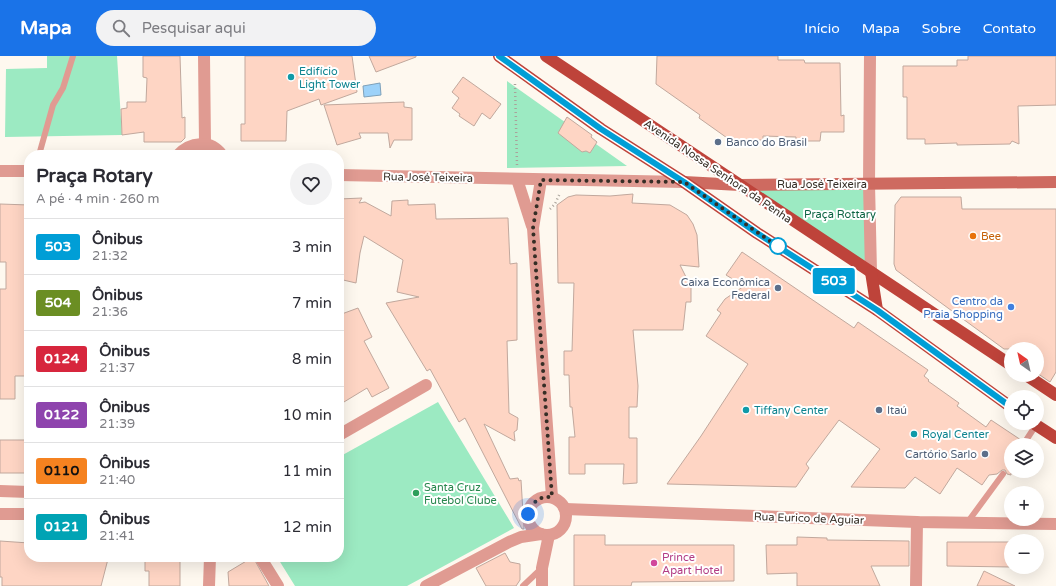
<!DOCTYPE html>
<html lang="pt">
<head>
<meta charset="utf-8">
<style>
  body { margin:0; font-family:"Varela Round",sans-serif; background:#f2f2f3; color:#2b2b33; height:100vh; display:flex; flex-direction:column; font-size:15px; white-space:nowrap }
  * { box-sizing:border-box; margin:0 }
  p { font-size:13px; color:#7c7c81 }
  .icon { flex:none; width:22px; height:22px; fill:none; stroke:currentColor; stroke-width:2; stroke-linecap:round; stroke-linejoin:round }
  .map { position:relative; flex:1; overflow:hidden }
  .drawer { position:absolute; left:24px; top:94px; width:320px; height:412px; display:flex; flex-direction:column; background:#fff; border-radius:16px; box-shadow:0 4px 16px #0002 }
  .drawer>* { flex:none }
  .badge { padding:0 8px; border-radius:3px; font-size:14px; line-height:26px }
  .needle { width:26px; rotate:326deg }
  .controls { position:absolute; left:1004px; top:286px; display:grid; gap:8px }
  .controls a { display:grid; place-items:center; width:40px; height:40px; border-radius:50%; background:#fff; box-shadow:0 4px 16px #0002; font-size:20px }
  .you { position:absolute; width:20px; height:20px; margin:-10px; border:3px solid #fff; border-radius:50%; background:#1a73e8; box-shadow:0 0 0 6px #1a73e833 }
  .map>.badge { position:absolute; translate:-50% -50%; box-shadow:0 0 0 2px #fff }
  .round { display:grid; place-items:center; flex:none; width:42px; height:42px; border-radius:21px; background:#f2f2f3 }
  .summary { display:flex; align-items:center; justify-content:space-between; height:68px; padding:0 12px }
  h1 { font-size:19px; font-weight:700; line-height:30px }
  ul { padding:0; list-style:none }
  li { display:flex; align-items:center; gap:12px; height:56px; padding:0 12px; border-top:1px solid #e1e1e2 }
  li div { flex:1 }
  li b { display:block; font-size:15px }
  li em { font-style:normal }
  li .badge { min-width:44px; font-weight:700; text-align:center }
  header { display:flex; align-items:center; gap:24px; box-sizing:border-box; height:56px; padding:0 20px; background:#1a73e8; color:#fff }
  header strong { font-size:19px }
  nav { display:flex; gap:22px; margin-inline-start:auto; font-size:14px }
  .search { width:280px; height:36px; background:#f2f2f3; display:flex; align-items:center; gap:10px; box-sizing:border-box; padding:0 14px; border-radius:22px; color:#7c7c81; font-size:15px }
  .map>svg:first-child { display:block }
  .green { fill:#9ceac2 }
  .water { fill:#9dd2f9; stroke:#7ea1ba }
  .building { fill:#fed5c4; stroke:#c1a89d }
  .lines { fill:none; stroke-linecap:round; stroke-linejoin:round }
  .path { stroke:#a9a29a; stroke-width:2.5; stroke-dasharray:1 3; stroke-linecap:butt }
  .lane { stroke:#e09b92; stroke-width:6 }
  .street { stroke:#e09b92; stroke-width:12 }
  .secondary { stroke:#ce6a60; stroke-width:12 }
  .primary { stroke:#be433a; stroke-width:12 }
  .line-casing { stroke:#fff; stroke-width:9 }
  .line { stroke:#009ed6; stroke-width:6 }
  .walk { stroke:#352e26; stroke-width:4; stroke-dasharray:0 7.2 }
  .culture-dot { fill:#0f9aa8; stroke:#fff; stroke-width:1.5 }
  .service-dot { fill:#5c6f8a; stroke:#fff; stroke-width:1.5 }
  .food-dot { fill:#e8710a; stroke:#fff; stroke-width:1.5 }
  .stop-dot { fill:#fff; stroke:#009ed6; stroke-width:2 }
  .shop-dot { fill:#3f7fe0; stroke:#fff; stroke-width:1.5 }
  .leisure-dot { fill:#2e9e5b; stroke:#fff; stroke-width:1.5 }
  .hotel-dot { fill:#d1479c; stroke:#fff; stroke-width:1.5 }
  .labels { text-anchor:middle; stroke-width:4; stroke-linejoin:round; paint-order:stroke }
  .culture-label { font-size:11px; fill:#0d838f; stroke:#fff; text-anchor:start }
  .service-label { font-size:11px; fill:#4e5e75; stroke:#fff; text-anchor:start }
  .street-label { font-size:11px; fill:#352e26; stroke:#fff }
  .park-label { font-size:11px; fill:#0e6544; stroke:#fff }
  .food-label { font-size:11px; fill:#c56008; stroke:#fff; text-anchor:start }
  .shop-label { font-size:11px; fill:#366cbe; stroke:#fff; text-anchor:end }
  .leisure-label { font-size:11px; fill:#27864d; stroke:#fff; text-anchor:start }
  .hotel-label { font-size:11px; fill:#b23c85; stroke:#fff; text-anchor:start }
</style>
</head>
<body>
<header>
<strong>Mapa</strong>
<div class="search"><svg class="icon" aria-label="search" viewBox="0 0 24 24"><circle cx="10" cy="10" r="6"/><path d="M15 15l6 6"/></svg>Pesquisar aqui</div>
<nav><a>Início</a><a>Mapa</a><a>Sobre</a><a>Contato</a></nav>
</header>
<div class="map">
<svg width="1056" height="530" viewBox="0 0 1056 530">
  <rect width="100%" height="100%" fill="#fef8ef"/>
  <g class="green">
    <polygon points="47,0 117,0 122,79 5,81 6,13 47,12"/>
    <polygon points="507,25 627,110 507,112"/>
    <polygon points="866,130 867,210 755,134"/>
    <polygon points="438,346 514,472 407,530 295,530 277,501 339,501 339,401"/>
  </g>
  <polygon class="water" points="380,27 381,39 364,41 363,30"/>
  <g class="building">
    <polygon points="143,0 180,0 182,62 185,61 185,82 181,86 144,86 144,76 122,79 121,53 127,52 127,46 146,46 147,22 143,21"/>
    <polygon points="245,0 352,0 357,36 321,49 319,43 287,55 286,85 241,85 241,68 245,68"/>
    <polygon points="369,0 416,0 416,1 376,16"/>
    <polygon points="657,0 778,0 778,4 804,4 805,7 840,7 841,60 844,59 844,76 821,76 820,85 796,85 796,81 763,80 763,84 730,84 699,62 700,59 656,28"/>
    <polygon points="968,0 1056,0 1056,49 1018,50 1019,88 1012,85 1010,88 957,89 957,87 925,88 925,83 907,83 907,41 903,41 903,10 957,10 957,4 968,4"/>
    <polygon points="463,21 501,48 490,63 482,57 474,70 459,60 460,58 452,52 459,42 452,36"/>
    <polygon points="404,46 404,51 412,52 412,84 394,84 390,92 388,77 359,77 361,82 337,89 324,49"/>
    <polygon points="567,61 592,79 591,81 597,86 590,97 586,95 582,96 558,77"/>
    <polygon points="633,138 632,147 670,149 687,159 693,168 697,179 699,211 680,209 691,231 691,246 686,246 683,274 633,274 638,330 637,351 629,351 629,382 637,382 637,427 623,428 624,408 585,408 585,418 569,418 569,381 575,381 572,351 570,351 569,319 564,319 564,295 572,295 574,227 558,227 557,149 568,141 576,139 610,140"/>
    <polygon points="901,141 961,141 962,153 1056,153 1056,316 1050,326 1037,317 1037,293 1004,293 896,214 894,208 895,149"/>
    <polygon points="362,142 359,147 365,146 391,160 392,145 408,144 408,149 435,148 436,163 508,162 510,208 517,207 517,284 507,285 509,357 518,362 517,374 514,376 515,385 484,368 510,423 518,422 519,425 521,424 524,473 522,473 465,362 459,366 430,313 427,315 386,247 419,241 397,236 403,204 364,180 360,197 356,227 339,223 339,143"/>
    <polygon points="0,148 29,149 29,320 15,320 15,343 0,343 0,233 6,233 6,206 0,206"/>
    <polygon points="742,196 854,272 858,266 928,314 924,320 929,324 928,325 959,347 957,350 986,371 991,364 1021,384 1019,389 1011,389 1011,419 1007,418 1005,414 1002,414 997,418 989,419 982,429 957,412 940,438 915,421 905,432 851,431 880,393 839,364 806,408 809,412 796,431 667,428 701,380 748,308 706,280 721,257 717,254 725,243 744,230 726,219"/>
    <polygon points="358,252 372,281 364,285 389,332 372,341 367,332 339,349 339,259"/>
    <polygon points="0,384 29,384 28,417 0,417"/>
    <polygon points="574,479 605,479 605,489 734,489 734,525 632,526 631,530 574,530"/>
    <polygon points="797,481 827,482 827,484 909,485 909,510 871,510 880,530 797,530 797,517 767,518 766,489 797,489"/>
    <polygon points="0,485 29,487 29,501 101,501 108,503 101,530 2,530 2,521 0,521"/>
    <polygon points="947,486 1011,486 1011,511 947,510"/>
    <polygon points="505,497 510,506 520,508 520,524 516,530 486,530 476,512"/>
    <polygon points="145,501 180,501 180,530 149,530 149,515 145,515"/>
    <polygon points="253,501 269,530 229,530 228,516"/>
    <polygon points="984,515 1015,530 977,530"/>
  </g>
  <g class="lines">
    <g class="path">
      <polyline points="515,28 517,109"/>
      <polyline points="550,153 555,148 560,137"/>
    </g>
    <g class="lane">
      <polyline points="39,99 53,49 63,32 73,0"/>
      <polyline points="1023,389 1036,369"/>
      <polyline points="967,467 1003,418"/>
      <polyline points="523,530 542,512"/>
    </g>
    <g class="street">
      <polyline points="204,0 205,87"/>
      <polyline points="870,0 869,128 871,216"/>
      <path d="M178,99C190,86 210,83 222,99"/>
      <polyline points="0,115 29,115"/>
      <polyline points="339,119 684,126"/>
      <polyline points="517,123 532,170"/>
      <polyline points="541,124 533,172 552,441"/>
      <polyline points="339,379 426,329"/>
      <polyline points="0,435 29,436"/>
      <circle cx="547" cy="460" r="19"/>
      <polyline points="565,453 917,466 1056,468"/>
      <polyline points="0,458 29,458"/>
      <polyline points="260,501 278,530"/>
      <polyline points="209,530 210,501"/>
      <polyline points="426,530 509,486 521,481 541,478"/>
      <polyline points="542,530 542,512 549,479"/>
      <polyline points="916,530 917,466"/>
    </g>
    <polyline class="secondary" points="684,126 740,129 1056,126"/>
    <g class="primary">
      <polyline points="499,0 601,73 684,126 757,177 877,254 1011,351"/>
      <polyline points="546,0 1011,309"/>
      <polyline points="871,216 877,254"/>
      <polyline points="1026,319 1056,339"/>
      <polyline points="1033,367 1056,382"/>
    </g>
  </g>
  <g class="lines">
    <g class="line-casing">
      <polyline id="line" points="499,0 601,73 684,126 757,177 877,254 1011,351"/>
    </g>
    <use href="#line" class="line"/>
    <path class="walk" d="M528,458C532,446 539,440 552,441L533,172L541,124L684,126L783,194L778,190"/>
  </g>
  <g class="culture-dot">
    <circle cx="291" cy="21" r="4"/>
    <circle cx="746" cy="354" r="4"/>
    <circle cx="914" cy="378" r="4"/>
  </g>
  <g class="service-dot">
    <circle cx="718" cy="86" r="4"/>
    <circle cx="778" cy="232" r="4"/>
    <circle cx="879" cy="354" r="4"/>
    <circle cx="985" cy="398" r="4"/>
  </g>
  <circle class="food-dot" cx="973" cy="180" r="4"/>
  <circle class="stop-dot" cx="778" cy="190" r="8"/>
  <circle class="shop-dot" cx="1011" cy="251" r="4"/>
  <circle class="leisure-dot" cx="416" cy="437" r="4"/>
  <circle class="hotel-dot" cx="654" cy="507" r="4"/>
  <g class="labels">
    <g class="culture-label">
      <text x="299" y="19">Edifício<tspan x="299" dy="13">Light Tower</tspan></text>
      <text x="754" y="358">Tiffany Center</text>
      <text x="922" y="382">Royal Center</text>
    </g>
    <g class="service-label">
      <text x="726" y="90">Banco do Brasil</text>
      <text x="770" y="230" text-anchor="end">Caixa Econômica<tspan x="770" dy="13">Federal</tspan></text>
      <text x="887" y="358">Itaú</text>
      <text x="977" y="402" text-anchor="end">Cartório Sarlo</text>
    </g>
    <g class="street-label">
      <text transform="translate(718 115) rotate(34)" y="4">Avenida Nossa Senhora da Penha</text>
      <text transform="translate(428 121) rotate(1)" y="4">Rua José Teixeira</text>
      <text x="822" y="132">Rua José Teixeira</text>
      <text transform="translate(809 462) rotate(2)" y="4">Rua Eurico de Aguiar</text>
    </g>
    <g class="park-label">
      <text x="840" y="162">Praça Rottary</text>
    </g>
    <g class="food-label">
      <text x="981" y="184">Bee</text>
    </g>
    <g class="shop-label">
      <text x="1003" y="249">Centro da<tspan x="1003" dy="13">Praia Shopping</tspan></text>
    </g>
    <g class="leisure-label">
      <text x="424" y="435">Santa Cruz<tspan x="424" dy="13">Futebol Clube</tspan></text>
    </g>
    <g class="hotel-label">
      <text x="662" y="505">Prince<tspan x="662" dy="13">Apart Hotel</tspan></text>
    </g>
  </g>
</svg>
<div class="controls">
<a><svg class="needle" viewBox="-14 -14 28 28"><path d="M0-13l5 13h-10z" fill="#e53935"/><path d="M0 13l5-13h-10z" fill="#7c7c81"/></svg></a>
<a><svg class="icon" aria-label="locate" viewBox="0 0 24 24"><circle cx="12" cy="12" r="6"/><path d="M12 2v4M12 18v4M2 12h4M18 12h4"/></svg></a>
<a><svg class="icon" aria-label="layers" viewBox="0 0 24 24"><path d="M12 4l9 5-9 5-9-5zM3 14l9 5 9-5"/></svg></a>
<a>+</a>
<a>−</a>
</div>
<div class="you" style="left:528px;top:458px"></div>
<b class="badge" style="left:834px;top:225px;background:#009ed6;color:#fff">503</b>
<section class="drawer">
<div class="summary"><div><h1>Praça Rotary</h1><p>A pé · 4 min · 260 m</p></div><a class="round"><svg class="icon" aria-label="heart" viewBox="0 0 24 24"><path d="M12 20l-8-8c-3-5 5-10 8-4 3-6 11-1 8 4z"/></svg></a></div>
<ul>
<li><span class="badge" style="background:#009ed6;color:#fff">503</span><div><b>Ônibus</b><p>21:32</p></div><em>3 min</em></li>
<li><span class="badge" style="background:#6b8e23;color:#fff">504</span><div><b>Ônibus</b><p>21:36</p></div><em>7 min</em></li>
<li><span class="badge" style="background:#d7263d;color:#fff">0124</span><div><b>Ônibus</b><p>21:37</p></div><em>8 min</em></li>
<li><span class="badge" style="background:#8e44ad;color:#fff">0122</span><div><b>Ônibus</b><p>21:39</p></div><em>10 min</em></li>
<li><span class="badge" style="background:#f58220;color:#111">0110</span><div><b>Ônibus</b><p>21:40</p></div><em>11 min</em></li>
<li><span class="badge" style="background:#00a3b4;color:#fff">0121</span><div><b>Ônibus</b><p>21:41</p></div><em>12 min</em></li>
</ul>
</section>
</div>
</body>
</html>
